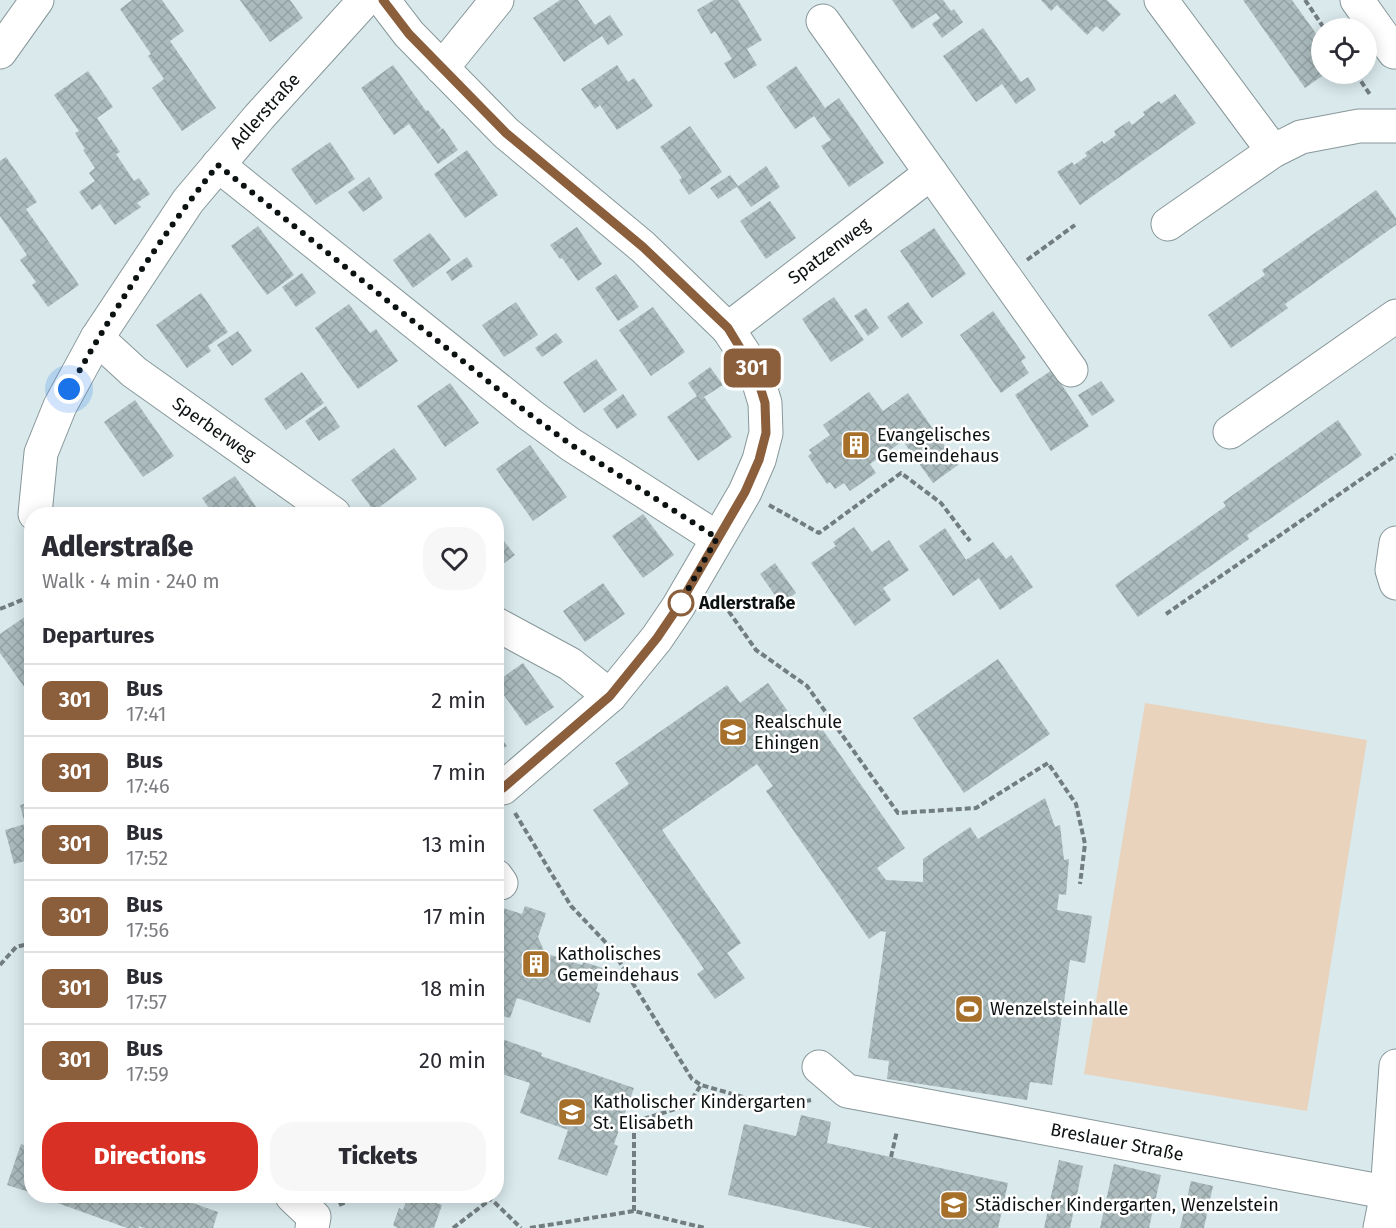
<!DOCTYPE html>
<html lang="en">
<head>
<meta charset="utf-8">
<style>
  body { margin:0; font-family:"Fira Sans",sans-serif; background:#f7f7f7; color:#2b2b33; height:100vh; display:flex; flex-direction:column; font-size:22px; white-space:nowrap }
  * { box-sizing:border-box; margin:0 }
  p { font-size:20px; color:#7c7c81 }
  .icon { flex:none; width:33px; height:33px; fill:none; stroke:currentColor; stroke-width:2; stroke-linecap:round; stroke-linejoin:round }
  .map { position:relative; flex:1; overflow:hidden }
  .details { position:absolute; left:24px; top:507px; width:480px; height:696px; display:flex; flex-direction:column; background:#fff; border-radius:24px; box-shadow:0 3px 15px #0003 }
  .details>* { flex:none }
  .badge { padding:0 12px; border-radius:9px; font-size:21px; line-height:39px }
  .buttons { position:absolute; left:1311px; top:18px; display:grid; gap:12px }
  .buttons a { display:grid; place-items:center; width:66px; height:66px; border-radius:50%; background:#fff; box-shadow:0 3px 15px #0003; font-size:30px }
  .you { position:absolute; width:30px; height:30px; margin:-15px; border:4px solid #fff; border-radius:50%; background:#1a73e8; box-shadow:0 0 0 9px #1a73e833 }
  .map>.badge { position:absolute; translate:-50% -50%; box-shadow:0 0 0 3px #fff }
  h2 { padding:0 18px; font-size:22px; line-height:54px }
  .round { display:grid; place-items:center; flex:none; width:63px; height:63px; border-radius:24px; background:#f7f7f7 }
  .summary { display:flex; align-items:center; justify-content:space-between; height:102px; padding:0 18px }
  h1 { font-size:28px; font-weight:800; line-height:45px }
  .primary-button { display:flex; gap:12px; margin-top:auto; padding:12px 18px }
  .primary-button a { flex:1; height:69px; border-radius:24px; background:#d93025; color:#fff; font-size:24px; font-weight:800; line-height:69px; text-align:center }
  .primary-button a+a { background:#f7f7f7; color:#2b2b33 }
  ul { padding:0; list-style:none }
  li { display:flex; align-items:center; gap:18px; height:72px; padding:0 18px; border-top:2px solid #e1e1e2 }
  li div { flex:1 }
  li b { display:block; font-size:22px }
  li em { font-style:normal }
  li .badge { min-width:66px; font-weight:700; text-align:center }
  .map>svg:first-child { display:block }
  .garden { fill:#e9d3bc }
  .building { fill:url(#building-cross-hatch) }
  .lines { fill:none; stroke-linecap:round; stroke-linejoin:round }
  .minor-casing { stroke:#889799; stroke-width:35 }
  .path { stroke:#727d7f; stroke-width:4; stroke-dasharray:6 3; stroke-linecap:butt }
  .minor { stroke:#fff; stroke-width:33 }
  .line-casing { stroke:#fff; stroke-width:14 }
  .line { stroke:#8b5e3c; stroke-width:9 }
  .walk { stroke:#0c1112; stroke-width:6; stroke-dasharray:0 10.8 }
  .stop-dot { fill:#fff; stroke:#8b5e3c; stroke-width:3 }
  .labels { text-anchor:middle; stroke-width:5; stroke-linejoin:round; paint-order:stroke }
  .street-label { font-size:18px; fill:#0c1112; stroke:#fff }
  .poi-label { font-size:18px; fill:#0c1112; stroke:#fff; text-anchor:start }
  .stop-label { font-size:18px; font-weight:bold; fill:#0c1112; stroke:#fff; text-anchor:start }
</style>
</head>
<body>
<div class="map">
<svg width="1396" height="1228" viewBox="0 0 1396 1228">
  <defs>
    <pattern id="building-cross-hatch" width="8" height="8" patternUnits="userSpaceOnUse" patternTransform="scale(1.5)"><rect width="8" height="8" fill="#acbcbe"/><path d="M0 0l8 8M0 8l8-8" fill="none" stroke="#93a1a2"/></pattern>
  </defs>
  <rect width="100%" height="100%" fill="#d9e9ec"/>
  <polygon class="garden" points="1145,703 1367,740 1307,1111 1084,1074"/>
  <g class="building">
    <polygon points="132,0 162,0 184,31 170,41 216,108 182,131 152,88 164,79 148,56 151,54 120,9"/>
    <polygon points="240,0 290,0 303,18 270,42"/>
    <polygon points="560,0 578,0 595,25 610,15 623,35 608,45 602,36 564,62 533,18"/>
    <polygon points="714,0 738,0 762,40 747,49 757,65 734,79 724,63 732,59 715,31 711,34 697,10"/>
    <polygon points="892,0 943,0 951,11 954,9 963,22 942,38 932,24 940,18 936,13 912,29"/>
    <polygon points="1041,0 1107,0 1121,14 1103,32 1096,26 1087,35 1057,5 1051,11"/>
    <polygon points="1243,0 1292,0 1322,42 1322,74 1325,74 1305,88"/>
    <polygon points="983,28 1021,82 1028,77 1036,90 1016,104 1002,84 976,102 943,56"/>
    <polygon points="393,65 426,111 428,110 441,128 436,133 443,128 458,150 438,164 409,124 394,135 361,88"/>
    <polygon points="617,65 628,82 634,78 653,106 617,130 600,105 595,109 581,89"/>
    <polygon points="796,66 825,108 839,98 884,163 849,187 821,146 831,140 814,116 795,129 766,87"/>
    <polygon points="88,71 113,107 97,118 120,152 116,154 134,181 139,178 150,194 137,203 141,207 115,225 100,204 92,210 79,192 95,181 89,173 95,168 83,150 85,149 75,133 79,131 54,95"/>
    <polygon points="1175,94 1196,123 1080,205 1057,172 1072,162 1074,165 1087,156 1085,153 1102,141 1104,144 1116,135 1114,131 1129,121 1132,125 1145,115 1143,112 1159,101 1161,104"/>
    <polygon points="690,126 722,172 689,195 679,180 682,178 660,147"/>
    <polygon points="330,142 355,179 316,205 291,169"/>
    <polygon points="467,150 498,195 465,218 434,174"/>
    <polygon points="6,157 37,202 26,209 79,285 48,307 32,285 36,282 20,260 27,255 0,216 0,161"/>
    <polygon points="766,166 780,187 751,207 737,187"/>
    <polygon points="730,175 738,186 718,199 710,188"/>
    <polygon points="369,177 383,198 363,212 348,192"/>
    <polygon points="1376,190 1396,218 1396,225 1285,304 1288,308 1231,348 1208,315 1265,275 1262,270"/>
    <polygon points="770,201 796,238 766,259 740,221"/>
    <polygon points="258,226 294,275 267,295 231,246"/>
    <polygon points="577,227 602,264 578,281 562,258 560,259 550,245"/>
    <polygon points="934,228 966,274 932,298 900,251"/>
    <polygon points="430,233 451,260 413,288 393,260"/>
    <polygon points="467,257 473,266 452,281 446,272"/>
    <polygon points="302,273 316,293 296,307 282,287"/>
    <polygon points="616,274 639,307 618,321 595,288"/>
    <polygon points="201,293 228,332 208,346 211,351 187,368 156,325"/>
    <polygon points="834,297 864,340 831,362 802,319"/>
    <polygon points="516,302 538,335 504,357 482,325"/>
    <polygon points="908,302 923,323 902,338 887,317"/>
    <polygon points="349,304 370,333 376,329 398,361 358,389 315,328"/>
    <polygon points="653,307 685,352 651,376 619,330"/>
    <polygon points="866,308 879,328 868,336 854,316"/>
    <polygon points="993,311 1026,358 1021,361 1029,373 1001,393 960,335"/>
    <polygon points="238,331 252,351 232,366 217,345"/>
    <polygon points="556,333 563,342 542,357 535,348"/>
    <polygon points="596,359 617,390 584,413 563,382"/>
    <polygon points="710,367 723,385 704,397 732,437 698,461 667,417 697,396 688,383"/>
    <polygon points="1052,370 1089,426 1051,451 1015,395"/>
    <polygon points="302,372 324,403 286,430 264,399"/>
    <polygon points="1101,381 1115,401 1092,416 1078,395"/>
    <polygon points="450,383 479,423 445,447 417,406"/>
    <polygon points="869,392 883,411 908,393 958,465 933,483 903,441 870,464 876,473 850,491 844,483 835,489 830,482 827,484 808,456 812,453 809,450 830,435 823,425"/>
    <polygon points="623,394 637,415 617,429 603,409"/>
    <polygon points="135,400 174,456 143,477 104,422"/>
    <polygon points="326,406 340,427 319,441 305,421"/>
    <polygon points="1338,420 1362,455 1247,535 1249,539 1138,617 1115,585 1226,506 1223,502"/>
    <polygon points="530,445 567,497 533,521 496,469"/>
    <polygon points="394,448 417,479 374,511 351,480"/>
    <polygon points="235,476 261,514 213,514 202,498"/>
    <polygon points="643,514 674,555 643,578 612,536"/>
    <polygon points="854,527 872,552 889,540 909,570 883,588 891,600 855,626 811,563 836,546 833,542"/>
    <polygon points="945,528 966,560 993,542 1006,559 1011,555 1033,587 1000,610 979,578 953,596 919,546"/>
    <polygon points="496,531 515,555 496,569"/>
    <polygon points="775,563 796,593 781,604 760,574"/>
    <polygon points="603,583 625,614 585,642 563,611"/>
    <polygon points="26,616 32,623 32,683 25,688 0,653 0,634"/>
    <polygon points="998,659 1050,734 964,793 913,718"/>
    <polygon points="523,663 554,707 526,726 496,684 496,682"/>
    <polygon points="768,683 796,723 811,713 905,848 877,868 886,880 923,882 923,859 970,827 978,839 1045,798 1055,827 1060,825 1064,860 1069,859 1066,895 1059,894 1057,910 1092,916 1085,963 1070,960 1052,1085 1030,1082 1027,1100 887,1079 889,1061 868,1058 886,932 881,931 869,939 766,791 773,786 757,764 662,830 741,943 727,953 745,978 715,999 697,974 704,969 593,810 629,784 615,763 727,685 740,703"/>
    <polygon points="496,732 507,746 496,753"/>
    <polygon points="32,802 32,859 14,864 5,830 25,824 20,805"/>
    <polygon points="525,906 546,913 538,937 545,953 582,965 583,962 603,968 596,991 600,993 590,1023 517,998 510,1018 496,1014 496,909 500,907 522,914"/>
    <polygon points="496,1037 542,1053 541,1056 634,1088 614,1144 618,1146 607,1176 558,1159 568,1130 520,1113 530,1083 496,1072"/>
    <polygon points="801,1115 831,1122 827,1143 1008,1183 998,1228 872,1228 728,1195 744,1124 796,1136"/>
    <polygon points="21,1144 32,1148 32,1193 7,1185"/>
    <polygon points="1059,1160 1083,1166 1070,1228 1044,1228"/>
    <polygon points="1114,1164 1161,1175 1149,1228 1100,1228"/>
    <polygon points="1191,1181 1213,1186 1204,1228 1180,1228"/>
    <polygon points="38,1196 173,1196 218,1212 213,1228 144,1228 139,1226 139,1228 127,1228"/>
    <polygon points="408,1196 416,1196 442,1205 434,1228 397,1228 393,1225 399,1208 403,1210"/>
  </g>
  <g class="lines">
    <g class="minor-casing">
      <g id="minor">
        <polyline points="383,0 409,34 506,133 643,247 728,329 749,361 758,380 765,403 766,433 759,460 745,492 678,607 657,638 610,696 503,788 496,789"/>
        <polyline points="1161,0 1273,151"/>
        <polyline points="1357,0 1394,52 1396,50"/>
        <polyline points="823,21 1071,370"/>
        <polyline points="0,52 37,0"/>
        <polyline points="442,68 497,0"/>
        <polyline points="218,165 529,414 570,444 717,538"/>
        <polyline points="1168,224 1273,151 1301,137 1359,126 1396,126"/>
        <polyline points="728,329 931,173"/>
        <polyline points="97,338 134,372 334,514"/>
        <polyline points="1230,432 1396,316"/>
        <polyline points="35,514 41,453 60,406 97,338 188,201 259,117 365,0"/>
        <polyline points="1396,543 1392,570 1396,583"/>
        <polyline points="496,624 570,664 610,696"/>
        <polyline points="496,876 501,883"/>
        <polyline points="819,1067 847,1091 1396,1194"/>
        <polyline points="292,1196 314,1217 312,1228"/>
        <polyline points="1380,1228 1387,1193 1396,1066"/>
      </g>
    </g>
    <g class="path">
      <polyline points="1305,0 1324,28"/>
      <polyline points="1356,74 1371,96"/>
      <polyline points="1027,260 1075,225"/>
      <polyline points="769,505 819,533 901,473 941,503 970,541"/>
      <polyline points="715,600 725,606 756,650 807,686 898,813 976,808 1048,763 1076,804 1085,844 1080,884"/>
      <polyline points="0,609 32,596"/>
      <polyline points="1166,614 1396,455"/>
      <polyline points="515,813 571,906 611,948 692,1079 701,1085 778,1107 811,1100"/>
      <polyline points="0,965 16,947 32,943"/>
      <polyline points="891,1157 897,1131"/>
      <polyline points="488,1196 521,1228"/>
      <polyline points="339,1205 360,1196"/>
      <polyline points="634,1211 634,1122 688,1105 701,1085"/>
      <polyline points="453,1228 491,1199"/>
      <polyline points="530,1228 634,1211 705,1228"/>
    </g>
    <use href="#minor" class="minor"/>
  </g>
  <g class="lines">
    <g class="line-casing">
      <polyline id="line" points="383,0 409,34 506,133 643,247 728,328 748,361 758,380 765,403 766,433 759,460 745,492 678,607 657,638 610,696 503,788 496,789"/>
    </g>
    <use href="#line" class="line"/>
    <path class="walk" d="M69,389C113,311 162,234 218,165L529,414L570,444L717,538L678,607L681,603"/>
  </g>
  <defs>
    <g id="building-square" transform="scale(1.5)"><rect x="-9" y="-9" width="18" height="18" rx="4" fill="#a66f2a" stroke="#fff"/><path d="M-4-6H4V6H1V3H-1V6H-4ZM-2.5-4.3h1.7v1.8h-1.7ZM.8-4.3h1.7v1.8H.8ZM-2.5-1h1.7V.8h-1.7ZM.8-1h1.7V.8H.8Z" fill="#fff"/></g>
    <g id="school-square" transform="scale(1.5)"><rect x="-9" y="-9" width="18" height="18" rx="4" fill="#a66f2a" stroke="#fff"/><path d="M0-5L7-2L0 1L-7-2ZM-4 1L0 2.5L4 1V4Q0 6-4 4Z" fill="#fff"/></g>
    <g id="stadium-square" transform="scale(1.5)"><rect x="-9" y="-9" width="18" height="18" rx="4" fill="#a66f2a" stroke="#fff"/><path d="M0-5a6.5 5 0 1 0 0 10a6.5 5 0 1 0 0-10ZM-3.5-1.8h7v3.6h-7Z" fill="#fff"/></g>
  </defs>
  <g fill-rule="evenodd">
    <use href="#building-square" x="856" y="445"/>
    <use href="#school-square" x="733" y="732"/>
    <use href="#building-square" x="536" y="964"/>
    <use href="#stadium-square" x="969" y="1009"/>
    <use href="#school-square" x="572" y="1112"/>
    <use href="#school-square" x="954" y="1205"/>
  </g>
  <circle class="stop-dot" cx="681" cy="603" r="12"/>
  <g class="labels">
    <g class="street-label">
      <text transform="translate(265 111) rotate(-48)" y="6">Adlerstraße</text>
      <text transform="translate(829 251) rotate(-37)" y="6">Spatzenweg</text>
      <text transform="translate(214 429) rotate(35)" y="6">Sperberweg</text>
      <text transform="translate(1117 1142) rotate(11)" y="6">Breslauer Straße</text>
    </g>
    <g class="poi-label">
      <text x="877" y="441">Evangelisches<tspan x="877" dy="21">Gemeindehaus</tspan></text>
      <text x="754" y="728">Realschule<tspan x="754" dy="21">Ehingen</tspan></text>
      <text x="557" y="960">Katholisches<tspan x="557" dy="21">Gemeindehaus</tspan></text>
      <text x="990" y="1015">Wenzelsteinhalle</text>
      <text x="593" y="1108">Katholischer Kindergarten<tspan x="593" dy="21">St. Elisabeth</tspan></text>
      <text x="975" y="1211">Städischer Kindergarten, Wenzelstein</text>
    </g>
    <g class="stop-label">
      <text x="699" y="609">Adlerstraße</text>
    </g>
  </g>
</svg>
<div class="buttons">
<a><svg class="icon" aria-label="locate" viewBox="0 0 24 24"><circle cx="12" cy="12" r="6"/><path d="M12 2v4M12 18v4M2 12h4M18 12h4"/></svg></a>
</div>
<div class="you" style="left:69px;top:389px"></div>
<b class="badge" style="left:752px;top:368px;background:#8b5e3c;color:#fff">301</b>
<section class="details">
<div class="summary"><div><h1>Adlerstraße</h1><p>Walk · 4 min · 240 m</p></div><a class="round"><svg class="icon" aria-label="heart" viewBox="0 0 24 24"><path d="M12 20l-8-8c-3-5 5-10 8-4 3-6 11-1 8 4z"/></svg></a></div>
<h2>Departures</h2>
<ul>
<li><span class="badge" style="background:#8b5e3c;color:#fff">301</span><div><b>Bus</b><p>17:41</p></div><em>2 min</em></li>
<li><span class="badge" style="background:#8b5e3c;color:#fff">301</span><div><b>Bus</b><p>17:46</p></div><em>7 min</em></li>
<li><span class="badge" style="background:#8b5e3c;color:#fff">301</span><div><b>Bus</b><p>17:52</p></div><em>13 min</em></li>
<li><span class="badge" style="background:#8b5e3c;color:#fff">301</span><div><b>Bus</b><p>17:56</p></div><em>17 min</em></li>
<li><span class="badge" style="background:#8b5e3c;color:#fff">301</span><div><b>Bus</b><p>17:57</p></div><em>18 min</em></li>
<li><span class="badge" style="background:#8b5e3c;color:#fff">301</span><div><b>Bus</b><p>17:59</p></div><em>20 min</em></li>
</ul>
<div class="primary-button"><a>Directions</a><a>Tickets</a></div>
</section>
</div>
</body>
</html>
